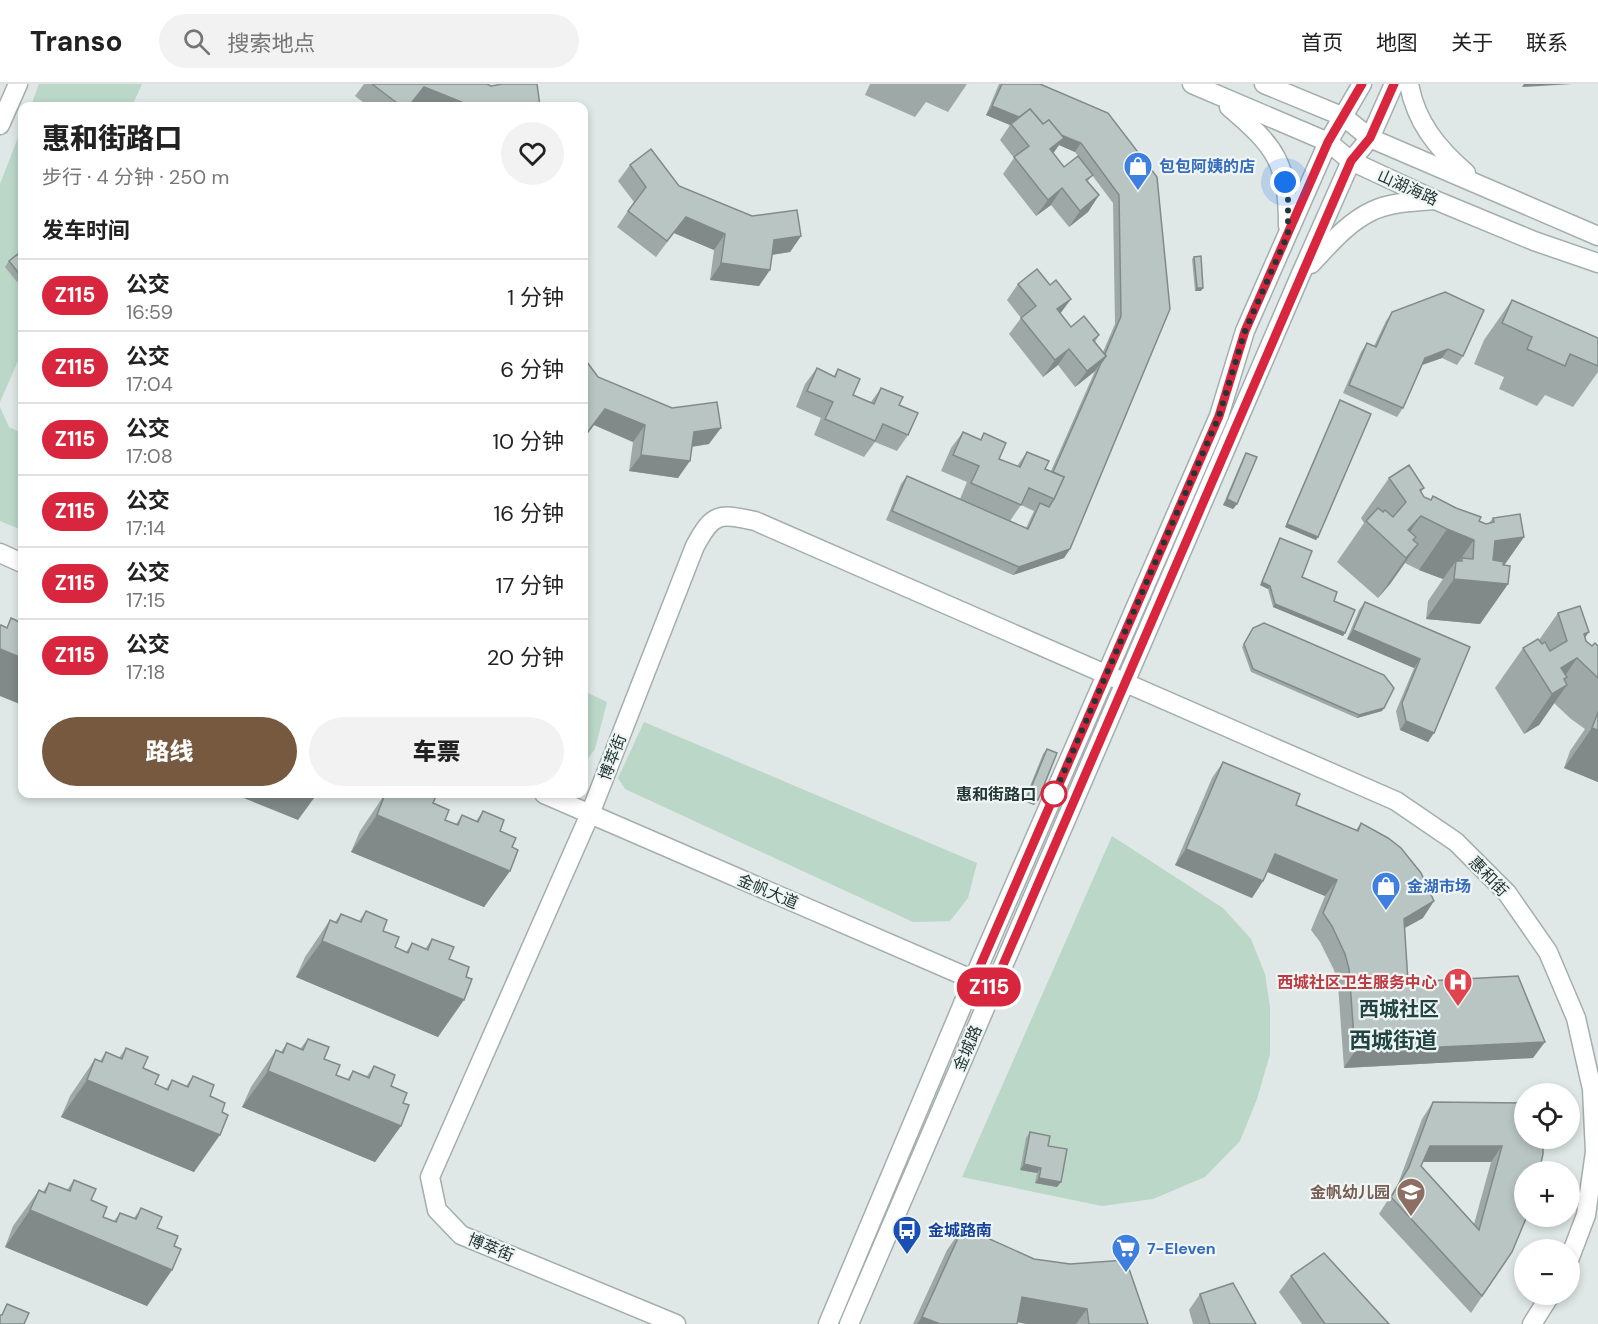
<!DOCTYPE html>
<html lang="zh">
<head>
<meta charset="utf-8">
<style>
  body { margin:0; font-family:"DM Sans","Noto Sans SC",sans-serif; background:#f2f2f2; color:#222; height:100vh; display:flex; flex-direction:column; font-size:22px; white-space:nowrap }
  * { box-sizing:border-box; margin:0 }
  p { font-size:20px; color:#767676 }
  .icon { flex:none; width:33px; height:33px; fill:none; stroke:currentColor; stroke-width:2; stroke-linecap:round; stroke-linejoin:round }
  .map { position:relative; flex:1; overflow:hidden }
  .drawer { position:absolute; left:18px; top:18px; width:570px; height:696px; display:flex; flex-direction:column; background:#fff; border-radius:12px; box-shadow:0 3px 9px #0003 }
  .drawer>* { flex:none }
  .badge { padding:0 12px; border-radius:20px; font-size:21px; line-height:39px }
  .tools { position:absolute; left:1514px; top:999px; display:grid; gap:12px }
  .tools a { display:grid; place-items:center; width:66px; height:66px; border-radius:50%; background:#fff; box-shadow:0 3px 9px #0003; font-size:30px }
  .you { position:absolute; width:30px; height:30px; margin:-15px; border:4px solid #fff; border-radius:50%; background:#1a73e8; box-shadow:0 0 0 9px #1a73e833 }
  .map>.badge { position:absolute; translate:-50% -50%; box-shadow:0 0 0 3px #fff }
  h2 { padding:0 24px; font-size:22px; line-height:54px }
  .round { display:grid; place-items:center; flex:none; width:63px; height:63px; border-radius:32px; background:#f2f2f2 }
  .overview { display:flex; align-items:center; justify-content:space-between; height:102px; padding:0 24px }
  h1 { font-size:28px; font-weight:800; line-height:45px }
  .button { display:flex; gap:12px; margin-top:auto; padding:12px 24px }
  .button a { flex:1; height:69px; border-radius:36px; background:#775940; color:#fff; font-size:24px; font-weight:800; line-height:69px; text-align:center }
  .button a+a { background:#f2f2f2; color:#222 }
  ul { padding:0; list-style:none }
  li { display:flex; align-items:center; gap:18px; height:72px; padding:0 24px; border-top:2px solid #e0e0e0 }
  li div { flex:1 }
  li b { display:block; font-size:22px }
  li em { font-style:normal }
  li .badge { min-width:66px; font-weight:700; text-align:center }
  header { display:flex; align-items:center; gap:36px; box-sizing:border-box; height:84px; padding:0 30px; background:#fff; border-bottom:2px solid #e0e0e0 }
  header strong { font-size:28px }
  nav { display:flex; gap:33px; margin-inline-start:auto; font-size:21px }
  .search { width:420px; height:54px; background:#f2f2f2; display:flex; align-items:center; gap:15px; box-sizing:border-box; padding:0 21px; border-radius:33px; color:#767676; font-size:22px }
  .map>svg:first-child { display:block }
  .green { fill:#bad7c8 }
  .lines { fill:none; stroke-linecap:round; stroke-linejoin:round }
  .minor-casing { stroke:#a3afad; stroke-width:21 }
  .minor { stroke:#fff; stroke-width:18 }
  .wall { fill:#9ea9a7; fill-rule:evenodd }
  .shaded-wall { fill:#818a88 }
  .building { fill:#b8c5c2; stroke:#818a88; stroke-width:1.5; fill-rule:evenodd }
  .line-casing { stroke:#fff; stroke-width:14 }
  .line { stroke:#d7263d; stroke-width:9 }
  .walk { stroke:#223635; stroke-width:6; stroke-dasharray:0 10.8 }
  .stop-dot { fill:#fff; stroke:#d7263d; stroke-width:3 }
  .labels { text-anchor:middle; stroke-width:4.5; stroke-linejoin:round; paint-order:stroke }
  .shop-label { font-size:16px; font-weight:bold; fill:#366cbe; stroke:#eff5f3; text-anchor:start }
  .street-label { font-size:16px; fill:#223635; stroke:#eff5f3 }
  .stop-label { font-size:16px; font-weight:bold; fill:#223635; stroke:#eff5f3; text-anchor:end }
  .health-label { font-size:16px; font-weight:bold; fill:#be3a42; stroke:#eff5f3; text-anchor:end }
  .education-label { font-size:16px; font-weight:bold; fill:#785e54; stroke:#eff5f3; text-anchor:end }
  .transit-label { font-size:16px; font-weight:bold; fill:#164399; stroke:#eff5f3; text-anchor:start }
  .quarter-label { font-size:20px; font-weight:bold; fill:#214544; stroke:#eff5f3 }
  .district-label { font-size:22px; font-weight:bold; fill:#214544; stroke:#eff5f3 }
</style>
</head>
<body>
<header>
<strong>Transo</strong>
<div class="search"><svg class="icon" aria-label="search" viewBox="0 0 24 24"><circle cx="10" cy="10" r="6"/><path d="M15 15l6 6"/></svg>搜索地点</div>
<nav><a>首页</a><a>地图</a><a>关于</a><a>联系</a></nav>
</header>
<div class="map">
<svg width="1598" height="1240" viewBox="0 0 1598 1240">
  <rect width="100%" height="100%" fill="#dfe8e6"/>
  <g class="green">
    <polygon points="39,0 142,0 132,22 31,22"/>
    <polygon points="22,43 22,268 0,318 0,100"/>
    <polygon points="0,323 9,343 22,349 22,446 0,437"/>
    <polygon points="584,607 607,618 595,665 584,680"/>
    <polygon points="644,638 977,779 968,814 950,837 913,838 625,705 618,694"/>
    <polygon points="1112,752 1223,824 1251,855 1265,890 1270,923 1270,970 1257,1015 1240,1057 1205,1093 1153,1115 1102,1122 962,1093"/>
  </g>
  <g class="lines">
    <g class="minor-casing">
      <g id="minor">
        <polyline points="1192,0 1328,58 1351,77 1435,116 1534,157 1598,179"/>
        <polyline points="1264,0 1344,33 1370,54 1598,152"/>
        <path d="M1409,0C1416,38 1437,64 1466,89"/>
        <path d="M1229,23C1276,63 1288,79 1288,142"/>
        <polyline points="0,41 18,0"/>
        <path d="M1311,180C1330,160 1347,139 1372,127C1390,118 1413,118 1433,116"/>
        <polyline points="0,469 22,479"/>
        <polyline points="544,710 983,900"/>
        <path d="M676,1240L461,1151L437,1126L430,1093L590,730L695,462C713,429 718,429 755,437L1396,717L1456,758L1507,809L1548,868L1576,934L1592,1005L1595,1068L1586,1131L1569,1176"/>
        <polyline points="828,1240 973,896 1219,332 1245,247 1328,58 1362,0"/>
        <polyline points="849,1240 1300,192 1351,77 1370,54 1394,0"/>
        <polyline points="1532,1240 1551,1210"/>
      </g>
    </g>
    <use href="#minor" class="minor"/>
  </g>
  <g class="wall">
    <polygon points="364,0 487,0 539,22 422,22 413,19 410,22 368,22 355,12"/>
    <polygon points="870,0 967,0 948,28 926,18 915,33 865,11"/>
    <path d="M999,0H1040L1157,93L1070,465L1064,474L1013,491L886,436L901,400L907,392L960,415L967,398L941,387L951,364L963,348L980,356L984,349L999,375L1017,382L1027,368L1045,385L1051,387L1095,287L1075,303L1058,281L1043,293L1009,250L1021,234L1007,216L1018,200L1050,201L1071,215L1060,230L1071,243L1099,251L1095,258L1103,268L1115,240L1113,119L1092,91L1088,97L1099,111L1088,128L1069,143L1051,121L1036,132L1003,90L1014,74L1000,56L1010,41L986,31ZM1059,61L1075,68L1084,80L1064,83L1053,69ZM1021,421L1034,427L1026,444L1010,437Z"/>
    <polygon points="630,81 679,102 801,152 790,168 772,171 759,202 710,196 714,166 674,149 656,173 617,143 634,118 618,97"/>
    <polygon points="22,173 22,194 17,198 5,183 9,177"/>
    <polygon points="1194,173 1201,207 1195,207 1192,175"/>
    <polygon points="1512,216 1598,254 1598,288 1573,323 1545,311 1537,322 1499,305 1504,293 1474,280 1484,256"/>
    <polygon points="1392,228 1463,272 1457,281 1442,274 1422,281 1403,324 1397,333 1343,309 1361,268 1367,259 1374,262 1386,237"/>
    <polygon points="584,274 598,293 709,360 692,363 678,394 629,387 633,358 594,341 584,354"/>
    <polygon points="817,284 834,292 838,285 853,311 871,318 881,304 899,321 908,351 897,367 875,358 864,373 814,351 821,334 796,323 805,300"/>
    <polygon points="1340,316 1318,453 1316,456 1285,443"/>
    <polygon points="1246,369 1237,420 1233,425 1223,421 1243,374"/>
    <polygon points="1389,394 1424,404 1421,408 1424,413 1430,416 1433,412 1479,437 1486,440 1489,439 1493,434 1524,453 1504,481 1508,500 1480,540 1426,535 1428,517 1443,495 1419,486 1405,479 1390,500 1378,514 1337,478 1364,439 1361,434"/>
    <polygon points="1280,454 1302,493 1334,517 1345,549 1343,552 1273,523 1268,505 1260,501"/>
    <polygon points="1365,518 1470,563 1428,658 1400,646 1396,627 1414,584 1347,555 1359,526"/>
    <polygon points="1558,529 1585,553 1586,557 1592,562 1598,562 1598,698 1564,684 1570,667 1585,645 1571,635 1554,619 1539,641 1524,650 1495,604 1523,564 1539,556"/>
    <polygon points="1251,547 1384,624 1382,627 1357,634 1251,588 1242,563"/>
    <polygon points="1047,665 1034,721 1024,717 1043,670"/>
    <polygon points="1223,678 1296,721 1356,746 1361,739 1423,834 1404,844 1408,898 1533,974 1344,984 1338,901 1334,886 1320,858 1311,846 1325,812 1267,788 1263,797 1252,814 1175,781 1212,694"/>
    <polygon points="385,710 390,712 392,710 437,710 433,719 445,736 456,740 462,731 476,737 483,727 500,747 512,763 510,787 484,823 351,768 360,747"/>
    <polygon points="366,827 395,863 406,868 412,859 425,865 432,855 449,875 438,953 296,893 305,873 330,836 335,838 341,830 359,837"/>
    <polygon points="308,955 324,975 336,991 347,996 353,987 367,992 374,982 391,1002 403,1019 401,1042 375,1078 242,1023 251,1003 276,966 281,968 287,959 300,965"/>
    <polygon points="126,964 143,984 155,1000 166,1005 172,996 186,1002 193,992 210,1012 194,1088 61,1033 70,1012 95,975 100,977 106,968 119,974"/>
    <path d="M1433,1018L1524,1019L1512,1168L1471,1229L1379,1130L1398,1100L1422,1035ZM1423,1078H1491L1474,1140L1421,1082Z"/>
    <polygon points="1030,1048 1061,1098 1057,1103 1035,1099 1037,1089 1020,1086 1026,1054"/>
    <polygon points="74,1096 91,1116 103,1133 114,1137 120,1129 134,1134 141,1124 174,1162 172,1186 147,1222 5,1163 13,1142 39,1106 43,1108 49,1099 67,1106"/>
    <polygon points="963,1143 1148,1240 1027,1240 1017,1238 1017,1240 913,1240 947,1166"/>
    <polygon points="1291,1192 1389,1240 1302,1240 1279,1208"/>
    <polygon points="1200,1210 1256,1240 1193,1240 1189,1226"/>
  </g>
  <g class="shaded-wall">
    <polygon points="1524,0 1572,0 1522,3"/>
    <polygon points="424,3 464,19 461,22 422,22 413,19 410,22 409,22"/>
    <polygon points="992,22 1022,35 1010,41 986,31"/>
    <polygon points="1029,37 1081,59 1075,68 1059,61 1052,71"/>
    <polygon points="1062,104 1051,121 1036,132 1048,116"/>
    <polygon points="1099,111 1088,128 1069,143 1080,127"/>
    <polygon points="686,133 725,150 714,166 674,149 656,173"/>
    <polygon points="801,152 790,168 763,172 774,156"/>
    <polygon points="721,179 770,186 759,202 710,196"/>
    <polygon points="1197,204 1203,204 1201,207 1195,207"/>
    <polygon points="1071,215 1059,231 1057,225"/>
    <polygon points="1069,265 1058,281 1043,293 1055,276"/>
    <polygon points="1448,265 1442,274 1419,282 1425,274"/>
    <polygon points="1106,272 1094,288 1075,303 1087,287"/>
    <polygon points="605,325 645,341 633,358 594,341 584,354"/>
    <polygon points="721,344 709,360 682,364 694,348"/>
    <polygon points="641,371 690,377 678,394 629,387"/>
    <polygon points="1227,415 1237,420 1233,425 1223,421"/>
    <polygon points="1421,432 1397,466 1408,446"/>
    <polygon points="1287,440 1318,453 1316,456 1285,443"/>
    <polygon points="1447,445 1474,456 1455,483 1456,477 1443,495 1419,486"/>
    <polygon points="1524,453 1496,493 1508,500 1480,540 1426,535 1454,495 1495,457"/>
    <polygon points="1418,460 1390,500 1378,514 1406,474"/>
    <polygon points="1070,465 1064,474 1013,491 1019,483"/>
    <polygon points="1262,498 1270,502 1268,505 1260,501"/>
    <polygon points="1275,520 1345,549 1343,552 1273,523"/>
    <polygon points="1353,546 1420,575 1414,584 1347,555"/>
    <polygon points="1589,548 1565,582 1577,574 1553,610 1564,595 1567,593 1558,607 1567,601 1539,641 1524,650 1552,610 1548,604 1584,550"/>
    <polygon points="0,565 22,574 22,621 0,612"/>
    <polygon points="1384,624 1382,627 1357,634 1359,631"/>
    <polygon points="1406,637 1434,649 1428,658 1400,646"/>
    <polygon points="1592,644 1598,646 1598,698 1564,684"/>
    <polygon points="234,710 317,710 298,736"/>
    <polygon points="1028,711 1038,716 1034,721 1024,717"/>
    <polygon points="377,731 510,787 484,823 351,768"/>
    <polygon points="1186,765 1263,797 1252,814 1175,781"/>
    <polygon points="1275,770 1337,796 1325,812 1263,786"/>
    <polygon points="1434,817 1423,834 1392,851 1404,835"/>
    <polygon points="322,857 464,916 438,953 296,893"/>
    <polygon points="1545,958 1533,974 1344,984 1355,967"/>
    <polygon points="268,987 401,1042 375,1078 242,1023"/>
    <polygon points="87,996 220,1051 194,1088 61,1033"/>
    <polygon points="1430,1062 1502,1062 1491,1078 1419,1078"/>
    <polygon points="1024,1080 1041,1084 1037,1089 1020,1086"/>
    <polygon points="1039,1094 1061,1098 1057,1103 1035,1099"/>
    <polygon points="30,1126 172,1186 147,1222 5,1163"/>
    <polygon points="1022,1213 1087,1225 1076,1240 1027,1240 1006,1236"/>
    <polygon points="922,1233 940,1240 917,1240"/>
  </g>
  <g class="building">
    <polygon points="372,0 487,0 491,2 502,0 537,0 540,22 463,22 464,19 424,3 409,22 401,22"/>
    <polygon points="1002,0 1040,0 1108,29 1157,93 1170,225 1070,465 1019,483 892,427 907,392 1028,445 1040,419 1049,423 1054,415 1064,393 1053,388 1101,279 1106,272 1105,270 1121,232 1119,111 1081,59 1061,51 1049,36 1043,40 1030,25 1019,33 992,22"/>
    <polygon points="1030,25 1043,40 1049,36 1064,54 1050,65 1064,83 1078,72 1093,91 1086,96 1099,111 1080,127 1062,104 1048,116 1014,73 1029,62 1011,40"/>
    <polygon points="651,65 679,102 752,132 797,126 801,152 774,156 770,186 721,179 725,150 686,133 667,157 628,127 646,103 630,81"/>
    <polygon points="19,169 22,173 22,192 21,192 9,177"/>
    <polygon points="1201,172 1203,204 1197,204 1194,173"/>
    <polygon points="1037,185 1050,201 1056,196 1071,215 1057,225 1071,243 1084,232 1099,251 1093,256 1106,272 1087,287 1069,265 1055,276 1021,234 1036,222 1018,200"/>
    <polygon points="1445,208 1484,226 1463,272 1448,265 1425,274 1403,324 1349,301 1367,259 1376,263 1392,228"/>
    <polygon points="1512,216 1598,254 1598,282 1570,270 1565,282 1527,265 1532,253 1502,239"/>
    <polygon points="584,274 598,293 672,324 717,318 721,344 694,348 690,377 641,371 645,341 605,325 587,349 584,346"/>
    <polygon points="817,284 835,293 838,285 860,295 853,311 874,320 881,304 903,313 899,321 918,329 908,351 883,340 875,357 825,335 833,318 807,307"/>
    <polygon points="1340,316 1371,330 1318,453 1287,440"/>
    <polygon points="963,348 981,356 984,349 1006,359 999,375 1020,383 1027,368 1049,377 1045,385 1064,393 1054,415 1029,404 1021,421 971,399 979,382 953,371"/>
    <polygon points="1246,369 1257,373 1237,420 1227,415"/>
    <polygon points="1409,381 1424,404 1420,406 1424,413 1431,416 1433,412 1456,424 1481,433 1479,437 1486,440 1494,438 1493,434 1520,430 1524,453 1495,457 1493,476 1504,478 1503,481 1510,482 1508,500 1454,495 1456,477 1462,477 1462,474 1473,475 1474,456 1447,445 1421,432 1408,446 1416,453 1413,456 1418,460 1406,474 1366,437 1378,424 1383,428 1385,426 1393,433 1406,418 1389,394"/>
    <polygon points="1280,454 1312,467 1302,493 1337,508 1334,517 1355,526 1345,549 1275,520 1270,502 1262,498"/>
    <polygon points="1365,518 1470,563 1434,649 1406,637 1402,619 1420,575 1353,546"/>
    <polygon points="1580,522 1589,548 1584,550 1586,557 1592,562 1595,559 1598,562 1598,594 1577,574 1561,584 1567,593 1564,595 1567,601 1552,610 1523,564 1538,555 1542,560 1545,558 1550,567 1567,557 1558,529"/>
    <polygon points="11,534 22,539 22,574 0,565 0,542 1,541 7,544"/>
    <polygon points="1264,539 1384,591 1394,604 1384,624 1359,631 1253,585 1244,560 1253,544"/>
    <polygon points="1598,628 1598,646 1592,644"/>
    <polygon points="1047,665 1057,669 1038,716 1028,711"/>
    <polygon points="1223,678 1300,710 1296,721 1358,747 1361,739 1388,754 1401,764 1421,789 1434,817 1404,835 1408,898 1518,892 1545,958 1355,967 1349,885 1345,870 1332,842 1323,829 1337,796 1275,770 1263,797 1186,765"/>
    <polygon points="385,710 392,713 393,710 437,710 433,719 449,726 445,736 458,741 462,731 478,738 483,727 504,736 500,747 516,754 512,763 518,766 510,787 377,731"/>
    <polygon points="366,827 387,836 383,847 399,853 395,863 408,869 412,859 428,866 432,855 454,863 449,875 469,883 466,893 472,895 464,916 322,857 330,836 337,839 341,830 361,838"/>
    <polygon points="308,955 329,963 324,975 340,981 336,991 349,996 353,987 369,994 374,982 395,991 391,1002 407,1009 403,1019 409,1021 401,1042 268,987 276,966 283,969 287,959 303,966"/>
    <polygon points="126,964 148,973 143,984 159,991 155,1000 168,1006 172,996 188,1003 193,992 214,1001 210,1012 225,1019 222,1028 228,1031 220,1051 87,996 95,975 102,978 106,968 122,975"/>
    <path d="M1433,1018L1524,1019V1054H1543V1070L1539,1088H1524V1132H1527L1512,1168L1482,1212L1391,1113L1409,1083ZM1430,1062H1502L1479,1146L1421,1082Z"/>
    <polygon points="1030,1048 1050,1052 1048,1062 1067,1065 1061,1098 1039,1094 1041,1084 1024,1080"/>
    <polygon points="74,1096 96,1105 91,1116 107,1123 103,1133 116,1138 120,1129 136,1135 141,1124 162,1133 157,1144 178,1152 174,1162 181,1165 172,1186 30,1126 39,1106 45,1109 49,1099 70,1107"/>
    <polygon points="963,1143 1034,1175 1070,1180 1126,1176 1148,1240 1089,1240 1087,1225 1022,1213 1017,1240 940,1240 922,1233"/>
    <polygon points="1324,1169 1389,1240 1325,1240 1291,1192"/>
    <polygon points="1233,1199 1256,1240 1210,1240 1200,1210"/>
    <polygon points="7,1220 29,1229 24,1240 0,1240 0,1231 2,1231"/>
  </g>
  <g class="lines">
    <g class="line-casing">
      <polyline id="line" points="1362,0 1328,58 1245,247 1219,332 974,896 993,904 1351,77 1370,54 1394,0"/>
    </g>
    <use href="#line" class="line"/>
    <polyline class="walk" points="1054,710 1053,713 1219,332 1245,247 1288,150 1288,111 1285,98"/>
  </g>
  <defs>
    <g id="shop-pin" transform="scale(1.5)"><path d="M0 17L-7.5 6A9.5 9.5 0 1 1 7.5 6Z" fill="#3f7fe0" stroke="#eff5f3"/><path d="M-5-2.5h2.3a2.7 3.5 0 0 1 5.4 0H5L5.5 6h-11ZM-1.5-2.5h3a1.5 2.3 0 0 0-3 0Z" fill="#fff"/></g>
    <g id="hospital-pin" transform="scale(1.5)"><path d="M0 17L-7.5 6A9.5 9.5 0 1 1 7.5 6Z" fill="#e0444e" stroke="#eff5f3"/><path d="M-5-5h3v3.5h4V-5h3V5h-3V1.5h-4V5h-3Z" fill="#fff"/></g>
    <g id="school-pin" transform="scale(1.5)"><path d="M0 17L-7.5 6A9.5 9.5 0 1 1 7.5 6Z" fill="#8d6e63" stroke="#eff5f3"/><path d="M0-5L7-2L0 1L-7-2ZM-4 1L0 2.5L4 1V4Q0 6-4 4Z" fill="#fff"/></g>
    <g id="bus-pin" transform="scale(1.5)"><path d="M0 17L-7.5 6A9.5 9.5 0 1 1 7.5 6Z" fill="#1a4fb4" stroke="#eff5f3"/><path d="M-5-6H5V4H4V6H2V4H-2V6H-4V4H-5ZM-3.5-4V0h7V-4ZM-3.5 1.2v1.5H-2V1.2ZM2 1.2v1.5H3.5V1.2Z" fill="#fff"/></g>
    <g id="supermarket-pin" transform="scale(1.5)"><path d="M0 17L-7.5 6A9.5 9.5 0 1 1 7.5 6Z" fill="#3f7fe0" stroke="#eff5f3"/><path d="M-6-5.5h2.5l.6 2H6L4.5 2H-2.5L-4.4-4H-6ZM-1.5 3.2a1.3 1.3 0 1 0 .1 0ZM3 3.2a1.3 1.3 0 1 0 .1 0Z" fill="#fff"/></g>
  </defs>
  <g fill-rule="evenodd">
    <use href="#shop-pin" x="1138" y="82"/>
    <use href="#shop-pin" x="1386" y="802"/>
    <use href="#hospital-pin" x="1458" y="898"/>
    <use href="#school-pin" x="1411" y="1108"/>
    <use href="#bus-pin" x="907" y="1146"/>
    <use href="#supermarket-pin" x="1126" y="1164"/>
  </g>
  <circle class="stop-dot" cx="1054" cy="710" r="12"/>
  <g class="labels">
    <g class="shop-label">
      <text x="1159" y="88">包包阿姨的店</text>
      <text x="1407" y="808">金湖市场</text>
      <text x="1147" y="1170">7-Eleven</text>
    </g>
    <g class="street-label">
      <text transform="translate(1408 103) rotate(24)" y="6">山湖海路</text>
      <text transform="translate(612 673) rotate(-69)" y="6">博萃街</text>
      <text transform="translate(1489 792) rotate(46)" y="6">惠和街</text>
      <text transform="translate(768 807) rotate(23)" y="6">金帆大道</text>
      <text transform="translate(967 964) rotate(-67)" y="6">金城路</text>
      <text transform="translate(491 1163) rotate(22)" y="6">博萃街</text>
    </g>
    <g class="stop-label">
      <text x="1036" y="716">惠和街路口</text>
    </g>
    <g class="health-label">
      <text x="1437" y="904">西城社区卫生服务中心</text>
    </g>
    <g class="education-label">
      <text x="1390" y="1114">金帆幼儿园</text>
    </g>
    <g class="transit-label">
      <text x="928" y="1152">金城路南</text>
    </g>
    <g class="quarter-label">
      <text x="1399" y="932">西城社区</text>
    </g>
    <g class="district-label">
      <text x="1393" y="964">西城街道</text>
    </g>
  </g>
</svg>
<div class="tools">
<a><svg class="icon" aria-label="locate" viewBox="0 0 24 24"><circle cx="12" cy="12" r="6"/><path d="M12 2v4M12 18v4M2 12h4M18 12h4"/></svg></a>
<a>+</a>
<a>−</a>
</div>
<div class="you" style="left:1285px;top:98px"></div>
<b class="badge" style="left:989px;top:903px;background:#d7263d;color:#fff">Z115</b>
<section class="drawer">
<div class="overview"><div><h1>惠和街路口</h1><p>步行 · 4 分钟 · 250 m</p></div><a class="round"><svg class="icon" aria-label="heart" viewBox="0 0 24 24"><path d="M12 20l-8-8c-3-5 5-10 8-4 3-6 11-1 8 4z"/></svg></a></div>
<h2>发车时间</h2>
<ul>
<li><span class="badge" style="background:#d7263d;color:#fff">Z115</span><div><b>公交</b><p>16:59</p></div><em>1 分钟</em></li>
<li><span class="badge" style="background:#d7263d;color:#fff">Z115</span><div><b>公交</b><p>17:04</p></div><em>6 分钟</em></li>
<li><span class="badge" style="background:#d7263d;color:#fff">Z115</span><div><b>公交</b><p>17:08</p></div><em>10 分钟</em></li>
<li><span class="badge" style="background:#d7263d;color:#fff">Z115</span><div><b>公交</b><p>17:14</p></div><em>16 分钟</em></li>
<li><span class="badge" style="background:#d7263d;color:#fff">Z115</span><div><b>公交</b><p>17:15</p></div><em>17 分钟</em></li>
<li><span class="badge" style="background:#d7263d;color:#fff">Z115</span><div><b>公交</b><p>17:18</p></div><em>20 分钟</em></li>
</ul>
<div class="button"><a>路线</a><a>车票</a></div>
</section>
</div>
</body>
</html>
